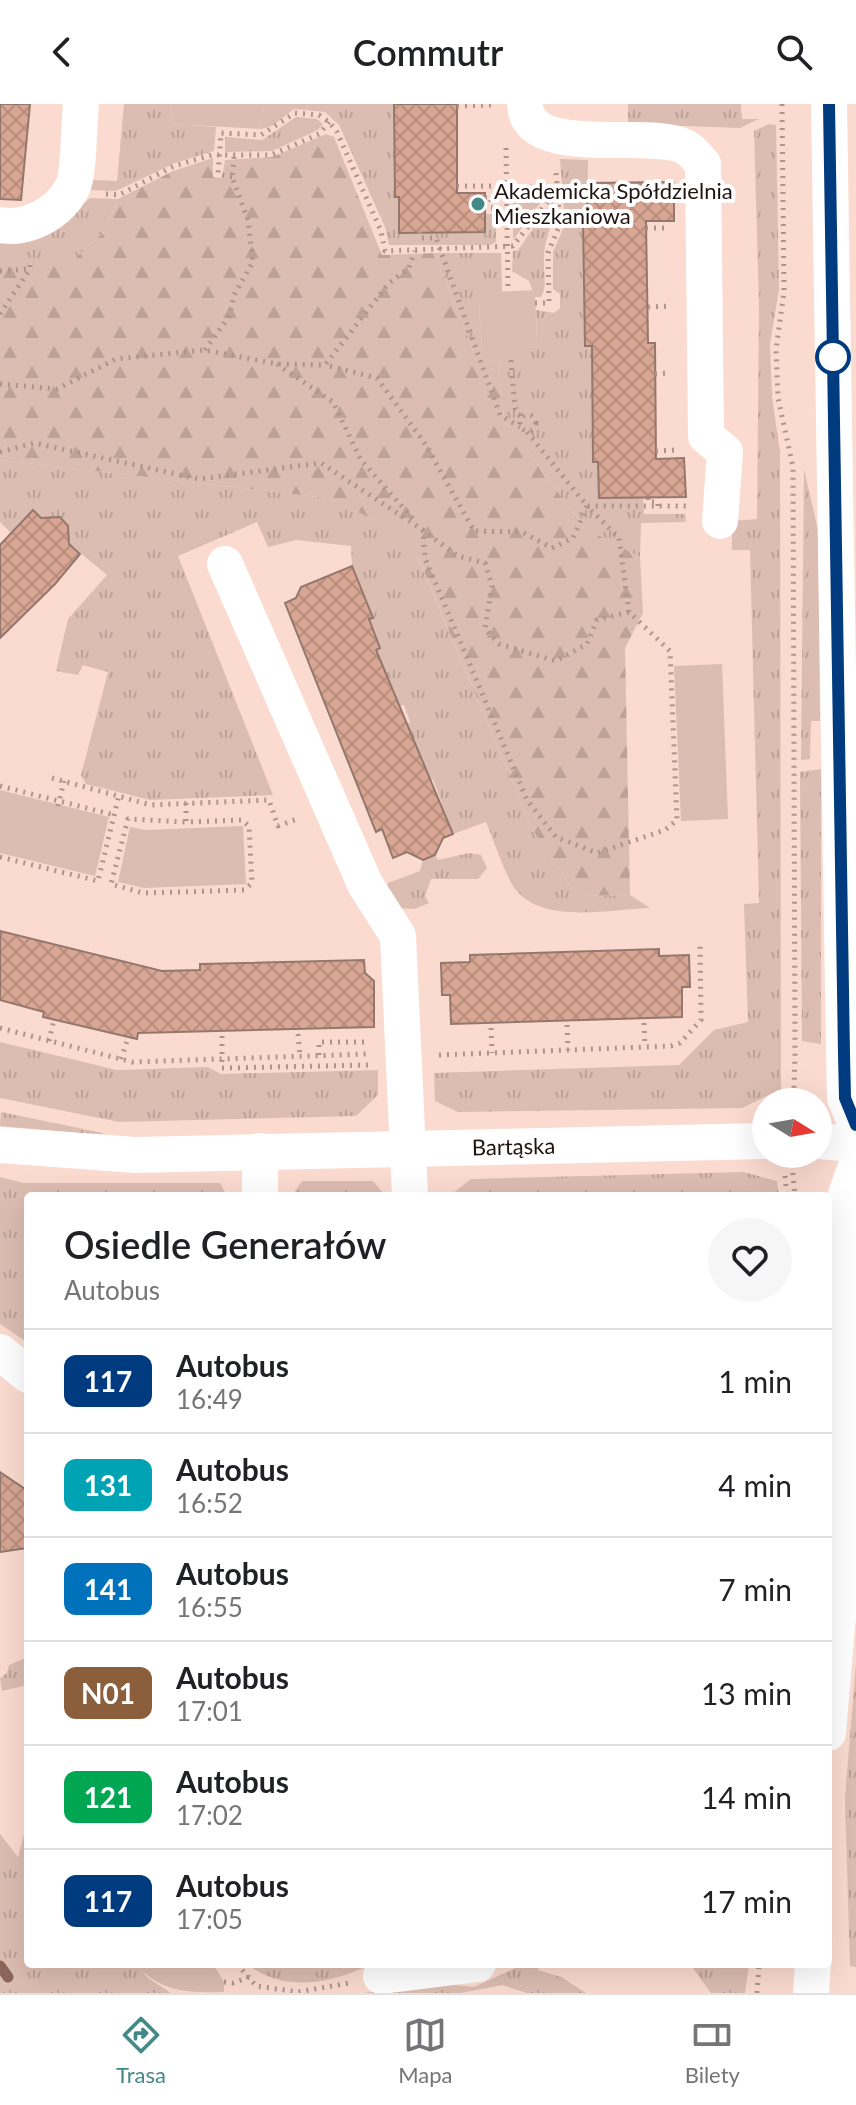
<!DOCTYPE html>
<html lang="pl">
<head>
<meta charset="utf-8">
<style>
  body { margin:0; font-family:Lato,sans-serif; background:#f6f6f6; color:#202124; height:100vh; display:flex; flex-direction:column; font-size:30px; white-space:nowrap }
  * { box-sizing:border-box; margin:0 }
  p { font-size:26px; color:#757577 }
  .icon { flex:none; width:44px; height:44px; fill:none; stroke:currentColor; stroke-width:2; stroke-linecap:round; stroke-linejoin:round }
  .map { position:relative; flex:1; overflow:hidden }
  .panel { position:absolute; left:24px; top:1088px; width:808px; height:776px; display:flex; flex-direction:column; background:#fff; border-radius:8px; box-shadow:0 8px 32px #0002 }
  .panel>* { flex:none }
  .badge { padding:0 16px; border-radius:12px; font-size:28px; line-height:52px }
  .needle { width:52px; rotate:101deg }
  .buttons { position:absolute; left:752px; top:984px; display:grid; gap:16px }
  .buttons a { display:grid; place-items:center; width:80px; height:80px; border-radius:50%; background:#fff; box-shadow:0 8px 32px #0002; font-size:40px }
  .map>.badge { position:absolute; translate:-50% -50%; box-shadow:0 0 0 4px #fff }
  .round { display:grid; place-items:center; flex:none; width:84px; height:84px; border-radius:42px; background:#f6f6f6 }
  .overview { display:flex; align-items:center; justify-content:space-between; height:136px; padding:0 40px }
  h1 { font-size:38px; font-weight:600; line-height:60px }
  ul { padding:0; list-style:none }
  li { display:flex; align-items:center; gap:24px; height:104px; padding:0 40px; border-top:2px solid #e0e0e0 }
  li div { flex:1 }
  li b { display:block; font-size:30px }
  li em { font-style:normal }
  li .badge { min-width:88px; font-weight:700; text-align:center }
  header { display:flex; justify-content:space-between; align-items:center; height:104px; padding:0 40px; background:#fff; font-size:36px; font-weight:600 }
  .tab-bar { display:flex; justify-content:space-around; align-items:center; height:112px; border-top:2px solid #e0e0e0; background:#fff; font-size:22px; color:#757577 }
  .tab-bar a { display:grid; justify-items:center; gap:4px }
  .tab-bar .current { color:#428987 }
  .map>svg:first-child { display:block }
  .grass { fill:url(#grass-tufts) }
  .forest { fill:url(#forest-firs) }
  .park { fill:#dcbdb1 }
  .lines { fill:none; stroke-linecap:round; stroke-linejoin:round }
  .stream { stroke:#8c6759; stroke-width:11 }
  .building { fill:url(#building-cross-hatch); stroke:#94786d; stroke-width:2 }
  .path { stroke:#ae958c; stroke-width:5; stroke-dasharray:2 6; stroke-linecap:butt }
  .minor { stroke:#fff; stroke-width:36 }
  .line-casing { stroke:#fff; stroke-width:18 }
  .line { stroke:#003b80; stroke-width:12 }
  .poi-dot { fill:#428987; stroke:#fff; stroke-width:3 }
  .stop-dot { fill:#fff; stroke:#003b80; stroke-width:4 }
  .labels { text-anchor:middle; stroke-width:8; stroke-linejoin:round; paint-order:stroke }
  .poi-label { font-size:22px; fill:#1f1410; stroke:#fff; text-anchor:start }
  .street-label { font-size:22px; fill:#1f1410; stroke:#fff }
</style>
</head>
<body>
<header><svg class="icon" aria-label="back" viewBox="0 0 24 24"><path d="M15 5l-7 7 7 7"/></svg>Commutr<svg class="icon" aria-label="search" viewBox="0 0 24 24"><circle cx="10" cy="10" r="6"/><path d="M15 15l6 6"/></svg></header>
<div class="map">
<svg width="856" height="1889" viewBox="0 0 856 1889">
  <defs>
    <pattern id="grass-tufts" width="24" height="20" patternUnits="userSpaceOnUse" patternTransform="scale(2)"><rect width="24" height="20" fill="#dcbdb1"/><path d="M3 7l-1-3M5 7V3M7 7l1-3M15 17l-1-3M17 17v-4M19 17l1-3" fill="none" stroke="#bca297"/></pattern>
    <pattern id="forest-firs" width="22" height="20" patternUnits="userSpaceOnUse" patternTransform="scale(2)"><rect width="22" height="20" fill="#dcbdb1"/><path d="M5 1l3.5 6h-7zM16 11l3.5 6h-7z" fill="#bca297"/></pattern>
    <pattern id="building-cross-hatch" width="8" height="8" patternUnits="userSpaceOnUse" patternTransform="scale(2)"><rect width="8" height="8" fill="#d8a693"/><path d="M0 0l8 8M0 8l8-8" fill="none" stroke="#b98e7e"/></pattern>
  </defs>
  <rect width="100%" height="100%" fill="#fbdbcf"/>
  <g class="grass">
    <polygon points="124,0 172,0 171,20 216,23 214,47 175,59 116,87 90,86 91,76 117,77"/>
    <polygon points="263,0 394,0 395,92 399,93 399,128 485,128 486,110 496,110 496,138 490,141 389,141 385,123 339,21 325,8 294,5 272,22 261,25"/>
    <polygon points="628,0 741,0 742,15 759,15 740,24 628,20"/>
    <polygon points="296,13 317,15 323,20 318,26 272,47 225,48 225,33 262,36"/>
    <polygon points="769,20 776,21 779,185 770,240 772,293 780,348 781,985 742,1004 458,1008 435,997 434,969 679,961 714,926 748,918 744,800 759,799 750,446 732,446 732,417 757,415 759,201 754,27"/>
    <polygon points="560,55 588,56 587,116 583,116 585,241 592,242 593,358 598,358 599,394 643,393 644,410 685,410 686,418 641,419 640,453 584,424 504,314 498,256 516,256 516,242 537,240 536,206 554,209 560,204 560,190 553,185 553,148 563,125 564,106"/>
    <polygon points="552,80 552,83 513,136 513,81"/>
    <path d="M90,94L118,95L105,127L71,158H0V137C39,143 62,117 90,94Z"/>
    <path d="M553,96C555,123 544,132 544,155C543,168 548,181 541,193H535L529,177L512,167L513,147L518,146Z"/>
    <polygon points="435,149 501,149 502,188 494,188 494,200 479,201 483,257 477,257"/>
    <path d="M0,356L328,394L418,436V454L532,725L577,792L630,791L650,804C610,805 539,822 513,782C502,763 495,739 486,718L453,730L433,675L429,677L406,620L410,618L404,601L399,602L376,546L380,544L374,527L364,517L373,513L352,462L351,442L296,436L268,443L257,418L178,452L273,691L150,696L86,680L81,671L108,568L83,561L78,571L56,567L68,515L107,471L65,436L68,422L60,413L49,414L45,418L32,406L11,429L0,418Z"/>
    <polygon points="804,365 818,426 820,617 811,617 810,655 801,656"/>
    <polygon points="821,665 821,940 802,937 800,668"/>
    <polygon points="469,749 481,751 487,764 478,775 431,775 425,792 429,799 415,805 395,804 384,788 388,779 420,767 423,756 435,751 438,756"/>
    <polygon points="0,938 117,966 208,963 221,970 378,966 378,991 356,1012 119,1018 0,994"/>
    <polygon points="1,1008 103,1029 102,1031 0,1022"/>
    <polygon points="743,1068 777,1077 779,1092 449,1092 471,1075"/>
    <polygon points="0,1073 24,1079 220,1079 227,1092 28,1092 28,1239 0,1220"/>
    <polygon points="302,1077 373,1077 386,1092 292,1092"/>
    <polygon points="28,1553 28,1581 2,1587 0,1574 7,1569 9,1561"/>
    <polygon points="856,1559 856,1863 850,1862 845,1694"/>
    <polygon points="28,1715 28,1860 135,1860 148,1874 171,1889 0,1889 0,1730 18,1753"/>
    <path d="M247,1860H372C330,1880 284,1889 247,1860Z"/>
    <polygon points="524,1860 540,1860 538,1866 561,1873 586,1889 527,1889 502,1881 461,1889 363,1889 434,1879 474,1883"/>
    <polygon points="690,1860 749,1860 745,1889 711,1889"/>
  </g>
  <polygon class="forest" points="326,30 334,33 382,151 435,149 477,257 498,256 504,314 584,424 640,453 643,509 625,544 630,791 577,792 532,725 418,453 417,436 328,394 0,356 0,158 71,158 105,127 118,95 173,67 213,54 213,73 222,74 225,56 272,53"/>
  <g class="park">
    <polygon points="172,0 263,0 261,25 171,20"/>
    <polygon points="535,186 537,240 516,242 516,256 483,257 479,200 494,200 494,188"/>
    <polygon points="722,560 728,715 681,717 674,562"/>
    <polygon points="0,686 109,713 95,772 0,749"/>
    <polygon points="243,722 246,780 144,784 118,778 130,723 145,726"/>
    <path d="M135,1860H213L224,1878V1888C188,1889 160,1888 135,1860Z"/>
  </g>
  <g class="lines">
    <polyline class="stream" points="0,1862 8,1873"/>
  </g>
  <g class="building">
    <polygon points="0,0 30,0 21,96 0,95"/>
    <polygon points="394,0 457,0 457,89 485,89 485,128 399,129 399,93 395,93"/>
    <polygon points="674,78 674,117 646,117 648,239 655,239 656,355 684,354 686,393 599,394 598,358 593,358 592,242 585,242 583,116 587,116 587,79"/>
    <polygon points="33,406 41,414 60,413 68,422 69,440 80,450 55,480 0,534 0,441"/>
    <polygon points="352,462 373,514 369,515 380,544 376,546 453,730 443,734 435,751 423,756 407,748 393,754 382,725 376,728 285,499 296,494 301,483"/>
    <polygon points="0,827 162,867 200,866 200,860 364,856 365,869 374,877 374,923 138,929 137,935 43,913 44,908 0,896"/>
    <polygon points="659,845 659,852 689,851 690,883 682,883 682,913 451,920 450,891 442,891 441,859 470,858 470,851"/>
    <polygon points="0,1368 28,1387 28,1444 0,1448"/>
  </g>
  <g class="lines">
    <g class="path">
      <polyline points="782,0 784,188 776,245 778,294 793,363 795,951 794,984 790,998"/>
      <polyline points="457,2 492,1"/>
      <polyline points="506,44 508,187"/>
      <polyline points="232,73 218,70 221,29 261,31 295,9 319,11 329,18 337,28 381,127 385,147 513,142 555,88"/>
      <polyline points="457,82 507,82"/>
      <polyline points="106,90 119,91 174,62 212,51 271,51 319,30 329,18"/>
      <polyline points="485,94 491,94 491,104 507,104"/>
      <polyline points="646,124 669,124"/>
      <polyline points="420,128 420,134 436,134 500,311 520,323"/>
      <polyline points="0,167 29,165"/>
      <polyline points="535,199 549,199 548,149 558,125 559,108 556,68"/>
      <polyline points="648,203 671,202"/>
      <polyline points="0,210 30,165 30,156"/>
      <polyline points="205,246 230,211 234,191 253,158 248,116 232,73 234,53"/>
      <polyline points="511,256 515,304 522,314"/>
      <polyline points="277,260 333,298 361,356 416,418"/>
      <polyline points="655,270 670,269"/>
      <polyline points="0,280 57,285 116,255 205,246 277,260 325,261 389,179 409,164 415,147"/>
      <circle cx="528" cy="319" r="8"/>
      <polyline points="527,328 587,402 686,402"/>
      <polyline points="656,347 675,346"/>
      <polyline points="0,348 34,339 199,375 321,359 423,426 425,454 527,696 556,733 597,749 665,726 677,716 670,547 629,508 619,434 587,402 573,434 552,444 522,428 474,427 426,341 377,274 325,261"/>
      <polyline points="648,394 648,398 658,398 658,403"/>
      <polyline points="422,426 458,452 485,459 492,482 485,525 499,540 556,557 587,540 597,516 629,508"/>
      <polyline points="52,674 151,701 269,696 278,722 297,715"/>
      <polyline points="0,682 114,711"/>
      <polyline points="186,699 186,718 242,716 249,722 252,779 244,786 143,789 111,780 128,715 186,718"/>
      <polyline points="58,702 64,677"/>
      <polyline points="0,753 98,777 119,691"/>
      <polyline points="644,919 645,943"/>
      <polyline points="567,921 568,946"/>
      <polyline points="0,924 132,958 367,950"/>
      <polyline points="491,924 492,949"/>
      <polyline points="298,930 300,952"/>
      <polyline points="222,932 222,964 369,961"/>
      <polyline points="49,937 54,915"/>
      <polyline points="319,951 319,938 369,938"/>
      <polyline points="439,951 671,942 680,939 701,916 700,837"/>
      <polyline points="121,955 128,934"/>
      <polyline points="792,1061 795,1092"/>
      <polyline points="785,1072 787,1092"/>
      <polyline points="237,1860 256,1882 298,1888 349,1879"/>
      <polyline points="224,1878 233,1879 249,1873"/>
      <polyline points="757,1889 759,1860"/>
    </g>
    <g class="minor">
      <path d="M525,0C526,57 652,24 685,43C692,46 698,55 703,60L706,332L725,348L720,417"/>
      <polyline points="829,0 844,950 845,994 856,1021"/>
      <path d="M0,121C28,126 60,109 73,82C79,69 79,17 81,0"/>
      <polyline points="225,460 365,780 398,832 410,1092"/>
      <polyline points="818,1037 856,1040"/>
      <path id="s1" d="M0,1041L135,1051L766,1037"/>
      <polyline points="260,1047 260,1092"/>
      <polyline points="0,1248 28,1271"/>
      <polyline points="828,1629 845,1431 846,1090 856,1062"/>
      <polyline points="381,1872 478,1860"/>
      <polyline points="811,1889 813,1860"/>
    </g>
  </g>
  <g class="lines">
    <g class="line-casing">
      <polyline id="line" points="829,0 844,950 845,994 856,1021"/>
    </g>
    <use href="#line" class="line"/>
  </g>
  <circle class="poi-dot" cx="478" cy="100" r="8"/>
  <circle class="stop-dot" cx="833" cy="253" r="16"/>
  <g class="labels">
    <g class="poi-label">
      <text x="494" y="95">Akademicka Spółdzielnia<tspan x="494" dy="25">Mieszkaniowa</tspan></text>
    </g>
    <g class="street-label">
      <text dy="8" stroke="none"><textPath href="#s1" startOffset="514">Bartąska</textPath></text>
    </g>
  </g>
</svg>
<div class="buttons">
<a><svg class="needle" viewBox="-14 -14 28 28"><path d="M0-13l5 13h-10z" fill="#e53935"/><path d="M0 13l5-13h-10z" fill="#757577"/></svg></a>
</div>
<section class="panel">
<div class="overview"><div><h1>Osiedle Generałów</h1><p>Autobus</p></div><a class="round"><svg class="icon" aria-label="heart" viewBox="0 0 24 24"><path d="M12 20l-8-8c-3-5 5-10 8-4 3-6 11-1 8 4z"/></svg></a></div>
<ul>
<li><span class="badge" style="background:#003b80;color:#fff">117</span><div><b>Autobus</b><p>16:49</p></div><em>1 min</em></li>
<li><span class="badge" style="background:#00a3b4;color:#fff">131</span><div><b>Autobus</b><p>16:52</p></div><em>4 min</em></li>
<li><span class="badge" style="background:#0072bc;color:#fff">141</span><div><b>Autobus</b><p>16:55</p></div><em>7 min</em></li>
<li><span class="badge" style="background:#8b5e3c;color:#fff">N01</span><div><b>Autobus</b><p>17:01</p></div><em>13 min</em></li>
<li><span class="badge" style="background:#00a651;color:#fff">121</span><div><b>Autobus</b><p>17:02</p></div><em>14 min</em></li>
<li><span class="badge" style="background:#003b80;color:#fff">117</span><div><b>Autobus</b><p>17:05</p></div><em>17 min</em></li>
</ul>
</section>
</div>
<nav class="tab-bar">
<a class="current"><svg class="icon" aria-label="directions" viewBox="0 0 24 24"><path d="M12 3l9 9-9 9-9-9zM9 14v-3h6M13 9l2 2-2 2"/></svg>Trasa</a>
<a><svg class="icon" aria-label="map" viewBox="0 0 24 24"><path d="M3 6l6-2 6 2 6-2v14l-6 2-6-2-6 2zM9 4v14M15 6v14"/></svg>Mapa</a>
<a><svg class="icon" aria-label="tickets" viewBox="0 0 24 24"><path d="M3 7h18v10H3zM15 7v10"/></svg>Bilety</a>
</nav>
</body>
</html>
